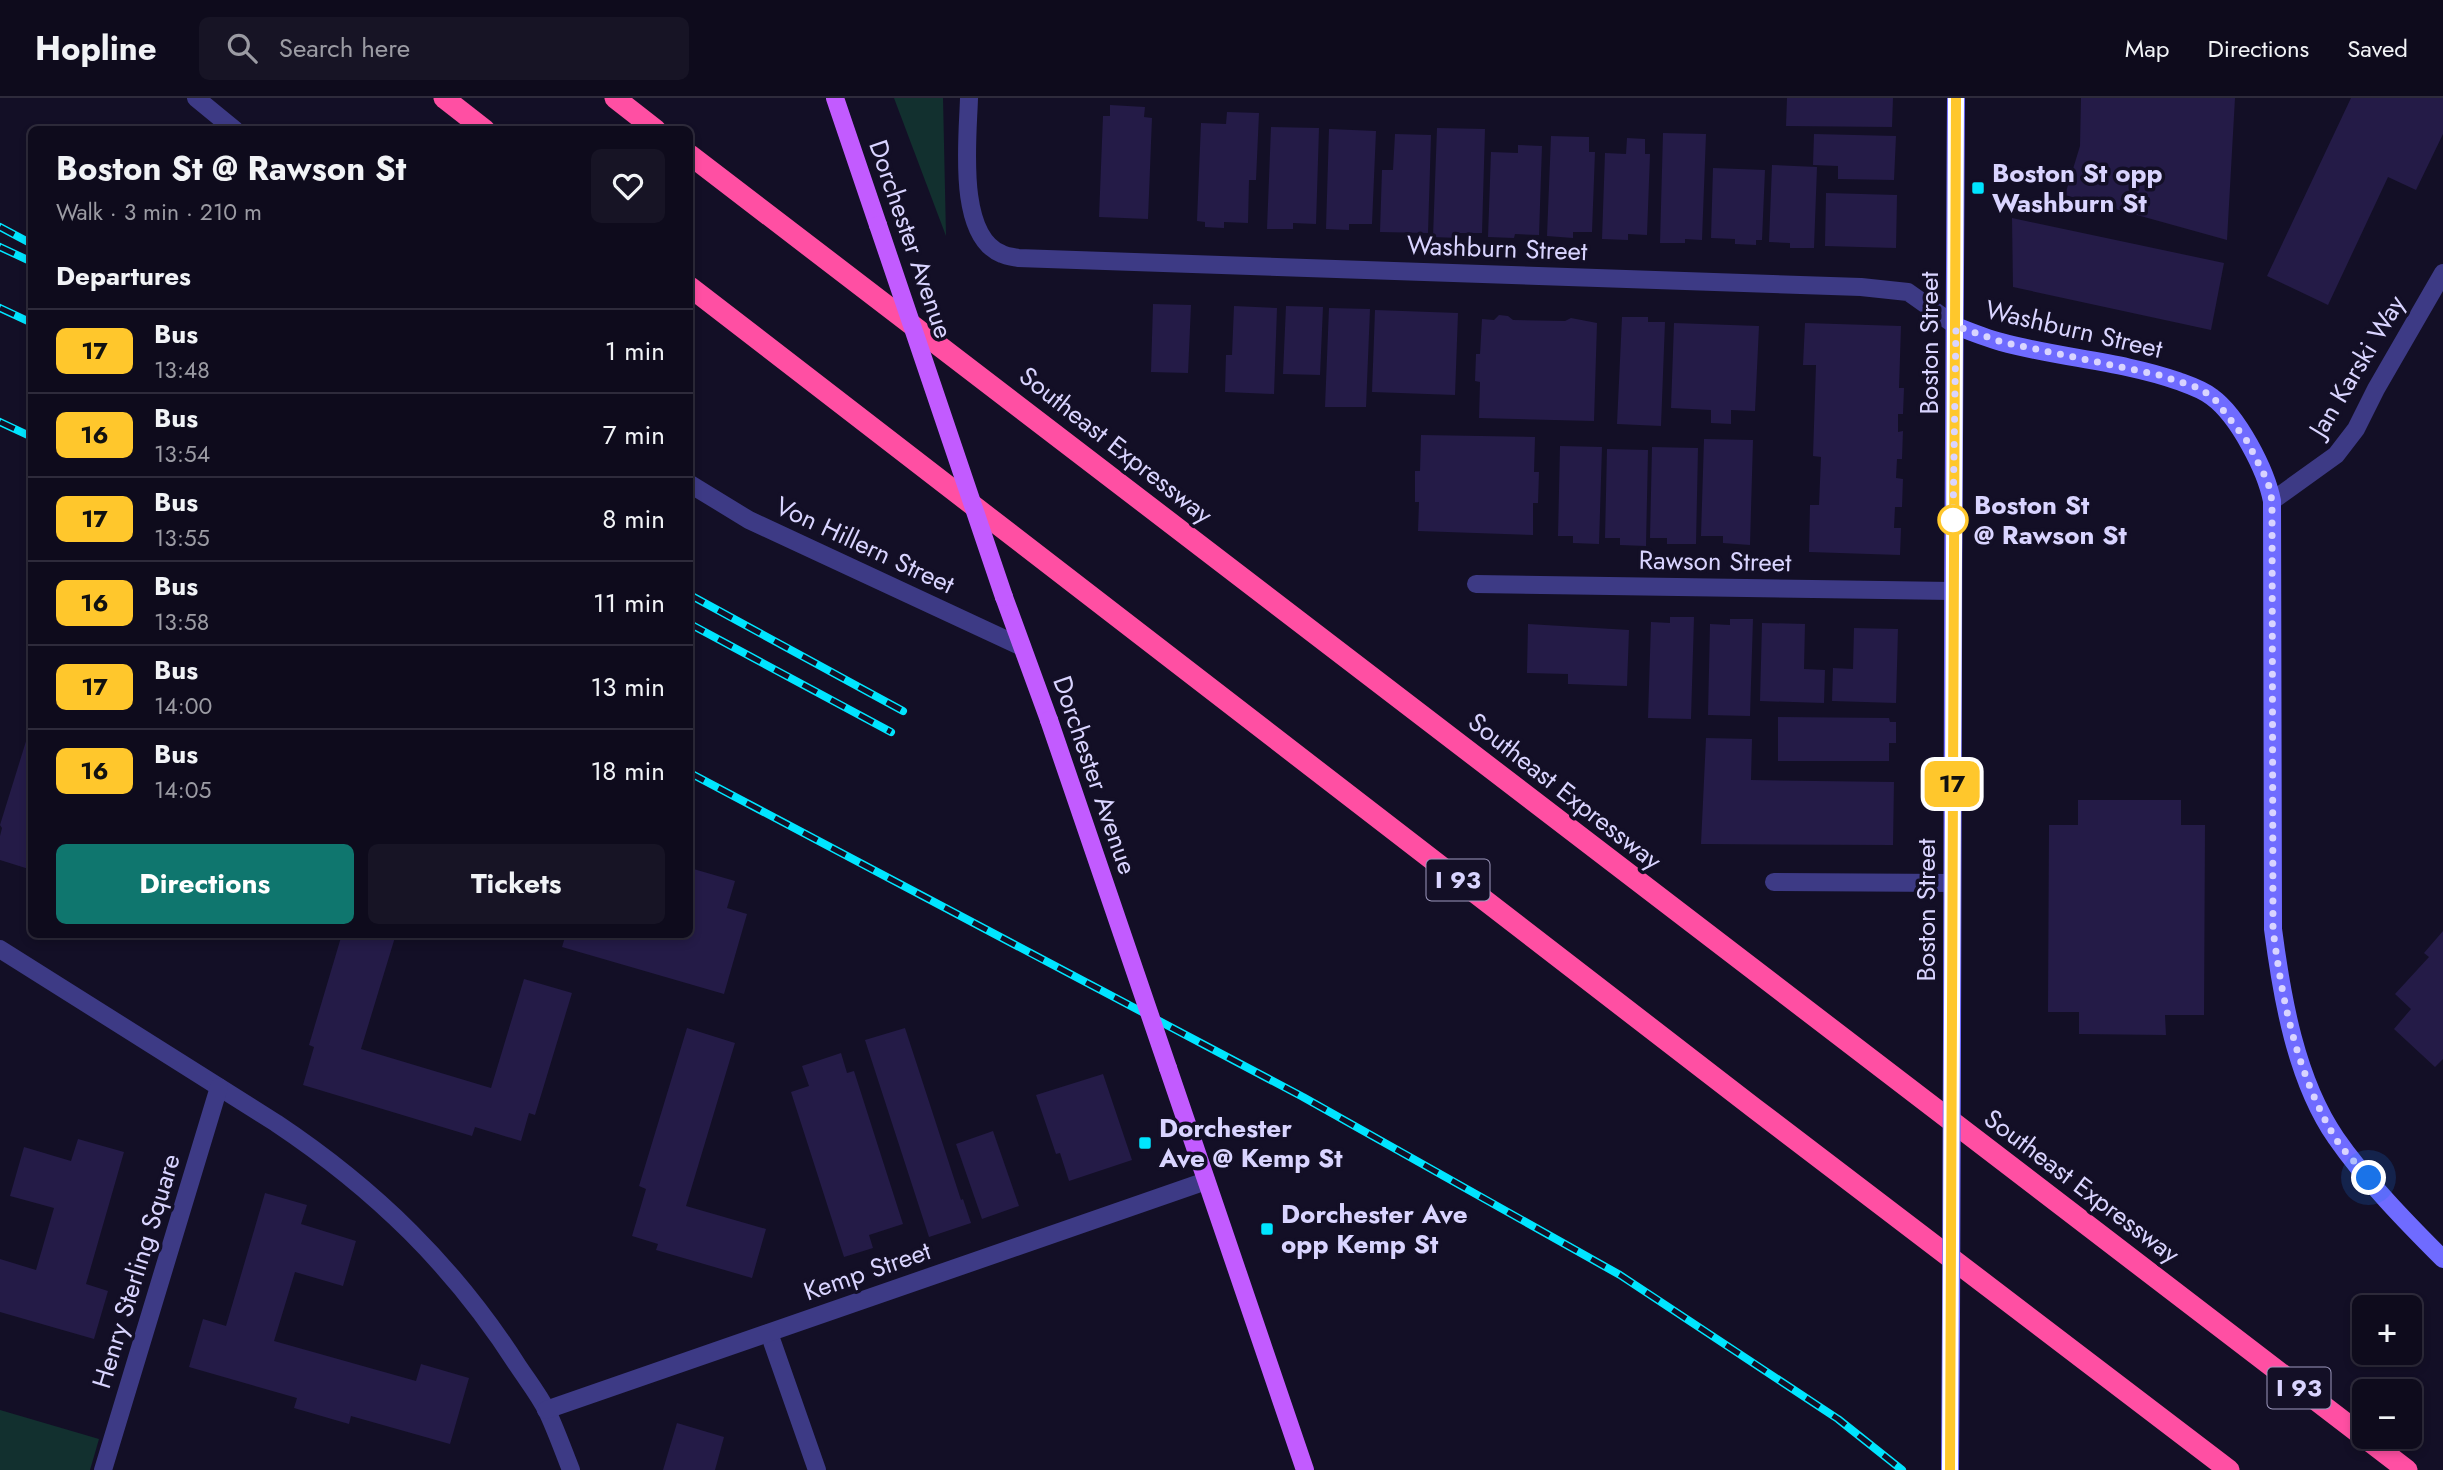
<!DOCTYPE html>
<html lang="en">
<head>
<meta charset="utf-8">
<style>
  body { margin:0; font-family:Jost,sans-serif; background:#171425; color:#f1f3f6; height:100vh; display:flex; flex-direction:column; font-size:26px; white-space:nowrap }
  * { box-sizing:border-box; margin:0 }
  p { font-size:23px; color:#9b9ba3 }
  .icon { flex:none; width:38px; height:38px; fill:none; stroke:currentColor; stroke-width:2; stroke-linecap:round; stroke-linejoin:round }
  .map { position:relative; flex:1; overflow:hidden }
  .details { position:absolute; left:28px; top:28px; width:665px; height:812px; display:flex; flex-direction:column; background:#0e0b1c; border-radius:10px; box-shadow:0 4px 10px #0003,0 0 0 2px #2e2b3b }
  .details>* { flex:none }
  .badge { padding:0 14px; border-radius:10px; font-size:24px; line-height:46px }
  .controls { position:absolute; left:2352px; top:1197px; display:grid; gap:14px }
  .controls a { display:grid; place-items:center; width:70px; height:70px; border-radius:10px; background:#0e0b1c; box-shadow:0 4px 10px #0003,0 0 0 2px #2e2b3b; font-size:35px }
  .you { position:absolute; width:35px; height:35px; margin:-18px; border:5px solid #fff; border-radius:50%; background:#1a73e8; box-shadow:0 0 0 10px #1a73e833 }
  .map>.badge { position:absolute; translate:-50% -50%; box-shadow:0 0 0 4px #fff }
  h2 { padding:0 28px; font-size:26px; line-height:63px }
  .round { display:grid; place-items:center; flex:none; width:74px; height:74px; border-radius:10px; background:#171425 }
  .headline { display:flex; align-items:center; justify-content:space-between; height:119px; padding:0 28px }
  h1 { font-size:33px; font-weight:700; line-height:52px }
  .action { display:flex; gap:14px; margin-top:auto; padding:14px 28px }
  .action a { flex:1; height:80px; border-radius:10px; background:#0f766e; color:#fff; font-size:28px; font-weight:700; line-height:80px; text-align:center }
  .action a+a { background:#171425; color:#f1f3f6 }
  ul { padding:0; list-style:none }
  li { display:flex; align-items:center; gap:21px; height:84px; padding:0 28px; border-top:2px solid #2e2b3b }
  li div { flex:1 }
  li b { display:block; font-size:26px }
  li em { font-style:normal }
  li .badge { min-width:77px; font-weight:700; text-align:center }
  header { display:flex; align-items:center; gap:42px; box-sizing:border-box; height:98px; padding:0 35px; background:#0e0b1c; border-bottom:2px solid #2e2b3b }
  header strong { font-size:33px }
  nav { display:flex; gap:38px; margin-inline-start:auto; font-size:24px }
  .search { width:490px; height:63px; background:#171425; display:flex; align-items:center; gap:18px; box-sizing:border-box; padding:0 24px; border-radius:10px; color:#9b9ba3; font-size:26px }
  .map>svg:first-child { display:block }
  .green { fill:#12302f }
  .building { fill:#241b47 }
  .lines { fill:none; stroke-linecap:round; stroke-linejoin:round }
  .minor { stroke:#3d3a85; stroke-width:18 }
  .secondary { stroke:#6f6bff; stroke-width:18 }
  .primary { stroke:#c25bff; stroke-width:18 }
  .motorway { stroke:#ff4fa3; stroke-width:21 }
  .rail-casing { stroke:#00e5ff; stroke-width:8 }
  .rail { stroke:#130f26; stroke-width:5; stroke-dasharray:16; stroke-linecap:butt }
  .secondary-bridge { stroke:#6f6bff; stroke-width:18 }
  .primary-bridge { stroke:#c25bff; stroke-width:18 }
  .line-casing { stroke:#fff; stroke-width:16 }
  .line { stroke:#ffc72c; stroke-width:10 }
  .walk { stroke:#d9d4ff; stroke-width:7; stroke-dasharray:0 12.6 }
  .poi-dot { fill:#00e5ff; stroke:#130f26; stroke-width:2.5 }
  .stop-dot { fill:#fff; stroke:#ffc72c; stroke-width:3.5 }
  .labels { text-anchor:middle; stroke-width:7; stroke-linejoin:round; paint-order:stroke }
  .shield { fill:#130f26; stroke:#9e99be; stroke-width:2 }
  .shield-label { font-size:24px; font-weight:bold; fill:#d9d4ff }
  .poi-label { font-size:26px; font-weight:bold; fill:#d9d4ff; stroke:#130f26; text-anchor:start }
  .street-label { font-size:26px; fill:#d9d4ff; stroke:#130f26 }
  .stop-label { font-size:26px; font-weight:bold; fill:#d9d4ff; stroke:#130f26; text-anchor:start }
</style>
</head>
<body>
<header>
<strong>Hopline</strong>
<div class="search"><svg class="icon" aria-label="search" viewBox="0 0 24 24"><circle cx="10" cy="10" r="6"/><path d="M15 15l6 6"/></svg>Search here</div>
<nav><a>Map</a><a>Directions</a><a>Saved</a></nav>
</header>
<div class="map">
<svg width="2443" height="1372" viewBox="0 0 2443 1372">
  <rect width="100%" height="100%" fill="#130f26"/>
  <g class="green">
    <polygon points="894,0 943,0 946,138"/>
    <polygon points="0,1312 99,1341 90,1372 0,1372"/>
  </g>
  <g class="building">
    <polygon points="1787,0 1893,0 1892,29 1786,28"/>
    <polygon points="2081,0 2235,0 2227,142 2065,97 2080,48"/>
    <polygon points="2351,0 2443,0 2443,36 2416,92 2388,79 2328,207 2267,178"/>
    <polygon points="1110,7 1145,9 1144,19 1152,20 1148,121 1099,119 1103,18 1110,18"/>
    <polygon points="1227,14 1259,15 1256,82 1249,82 1248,125 1224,124 1224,130 1205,129 1205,124 1197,123 1201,25 1226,26"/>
    <polygon points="1271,29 1319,30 1316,126 1293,125 1293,131 1267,131"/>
    <polygon points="1437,30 1485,31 1482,135 1458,135 1458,140 1433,139"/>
    <polygon points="1329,31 1376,33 1372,126 1349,126 1349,132 1326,131"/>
    <polygon points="1663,35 1706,36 1702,142 1685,141 1685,145 1660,145"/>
    <polygon points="1395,36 1431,37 1428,135 1380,134 1382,72 1393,72"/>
    <polygon points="1814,36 1896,38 1894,82 1838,81 1838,68 1813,67"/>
    <polygon points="1551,38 1589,39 1589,54 1595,54 1592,134 1573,134 1573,140 1547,138"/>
    <polygon points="1627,40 1645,41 1645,56 1650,56 1647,137 1628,136 1628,142 1602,141 1605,55 1626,56"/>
    <polygon points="1518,47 1542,48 1539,137 1515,136 1514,140 1488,139 1491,54 1518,55"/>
    <polygon points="1772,67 1817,69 1814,150 1790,150 1790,145 1769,144"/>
    <polygon points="1713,70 1765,72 1762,142 1756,142 1756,147 1735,146 1735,141 1711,140"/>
    <polygon points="1826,95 1897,97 1896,150 1825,148"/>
    <polygon points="2012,120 2224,165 2211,232 2013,189"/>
    <polygon points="1153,206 1191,207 1188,275 1151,274"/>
    <polygon points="1234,208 1277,210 1274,296 1225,294 1226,257 1232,257"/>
    <polygon points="1286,208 1323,209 1320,277 1283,276"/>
    <polygon points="1329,210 1370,211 1366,309 1325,309"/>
    <polygon points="1375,212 1458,215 1455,297 1372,294"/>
    <polygon points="1499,217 1508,218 1513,222 1565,223 1571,220 1597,225 1594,323 1479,320 1480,284 1475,283 1476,256 1480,256 1482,221 1494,222"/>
    <polygon points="1622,219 1648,219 1648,224 1665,224 1661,328 1617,326"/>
    <polygon points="1674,225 1759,228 1755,313 1731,312 1731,326 1711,325 1711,312 1671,310"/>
    <polygon points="1805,225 1901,228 1899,290 1904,290 1903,316 1898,316 1898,334 1903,333 1902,361 1897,361 1896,380 1903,381 1902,409 1895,409 1894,430 1901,430 1900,457 1809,454 1810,407 1819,407 1821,359 1813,358 1816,267 1803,267"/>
    <polygon points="1421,337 1535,339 1534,374 1539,374 1538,405 1533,405 1533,437 1418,433 1419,404 1415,404 1415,373 1420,373"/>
    <polygon points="1704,341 1753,342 1750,447 1723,445 1723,438 1701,438"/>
    <polygon points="1560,348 1602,349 1599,446 1573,445 1573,438 1558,438"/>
    <polygon points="1652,349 1698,350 1696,446 1667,446 1667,440 1650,440"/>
    <polygon points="1607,351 1648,352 1646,448 1620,447 1620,440 1605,440"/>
    <polygon points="1670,519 1694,519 1691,621 1648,620 1651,524 1670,525"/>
    <polygon points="1730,521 1753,521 1750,618 1708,617 1710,526 1730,527"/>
    <polygon points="1762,525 1805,526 1804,571 1825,572 1824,605 1760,603"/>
    <polygon points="1528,526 1629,532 1627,588 1568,586 1568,576 1527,575"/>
    <polygon points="1854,530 1898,531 1896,605 1832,603 1833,570 1853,571"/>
    <polygon points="1778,619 1889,620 1890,624 1896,624 1896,645 1889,645 1889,663 1778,663"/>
    <polygon points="32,624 32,772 0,762 0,738 2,730 0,727"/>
    <polygon points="1706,640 1752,641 1751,682 1894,684 1893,747 1701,746"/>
    <polygon points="2078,702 2181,702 2181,727 2205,727 2204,917 2165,917 2166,937 2079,936 2079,914 2048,914 2049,727 2078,727"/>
    <polygon points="690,770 735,783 727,810 747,816 724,896 562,849 566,836 690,836"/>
    <polygon points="2443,833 2443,961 2435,969 2394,931 2411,911 2395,896 2429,859 2424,855"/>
    <polygon points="342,836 396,836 361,951 491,990 524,881 572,895 535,1017 529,1015 521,1043 475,1029 472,1038 303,987 314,949 309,947"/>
    <polygon points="687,930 735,945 686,1108 766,1131 752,1180 656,1152 658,1146 632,1138 646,1091 639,1088"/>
    <polygon points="905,930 961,1102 963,1101 971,1125 929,1139 865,942"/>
    <polygon points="841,955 847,975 854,973 903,1126 869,1137 873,1150 844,1159 791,994 809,988 802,968"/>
    <polygon points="1103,976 1132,1062 1069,1083 1060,1055 1056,1056 1036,997"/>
    <polygon points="993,1033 1019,1108 982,1121 956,1046"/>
    <polygon points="78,1041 124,1054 86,1186 108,1193 94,1241 0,1214 0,1161 36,1172 54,1110 10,1098 24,1049 71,1063"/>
    <polygon points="265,1095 307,1107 301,1126 356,1143 343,1188 295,1174 274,1243 416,1283 421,1266 469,1280 450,1346 351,1318 349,1326 294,1310 297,1300 189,1269 203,1221 226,1228"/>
    <polygon points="677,1325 724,1339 715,1372 663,1372"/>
  </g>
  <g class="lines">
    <g class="minor">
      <polyline points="196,0 235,32"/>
      <path d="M969,0C968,39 956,138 1002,156C1006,158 1013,159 1018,160L1861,189L1908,194L1956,228"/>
      <polyline points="690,386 749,422 1022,549"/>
      <polyline points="2272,403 2336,357 2356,331 2376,291 2443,175"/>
      <polyline points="1476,486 1952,493"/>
      <polyline points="1774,784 1952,785"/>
      <path d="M0,851L276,1025C375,1091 454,1168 518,1268C528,1283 539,1297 547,1313C556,1332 563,1352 571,1372"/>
      <polyline points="769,1235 817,1372"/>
      <polyline points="546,1312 1206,1083"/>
      <polyline points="103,1372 219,989"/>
    </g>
    <g class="secondary">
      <path d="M1956,228C1971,234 1986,240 2001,244C2059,260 2121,263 2178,283C2189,287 2202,291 2212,299C2238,318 2266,372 2272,403L2273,831C2282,900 2296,982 2336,1040C2365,1082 2407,1125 2443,1161"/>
      <path d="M1952,941C1951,627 1955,314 1956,0"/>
      <polyline points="1950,1372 1951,1218"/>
    </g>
    <g class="primary">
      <polyline points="835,0 878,127"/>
      <polyline points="1004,499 1049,622"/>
      <polyline points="1168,970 1305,1372"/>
    </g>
    <g class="motorway">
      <polyline points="444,0 485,32"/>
      <polyline points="615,0 656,32"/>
      <polyline points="690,57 2407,1372"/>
      <polyline points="690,189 1754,1010 2229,1372"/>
    </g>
    <g class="rail-casing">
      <g id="rail">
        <polyline points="0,129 32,146"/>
        <polyline points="0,149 32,164"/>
        <polyline points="0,210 32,225"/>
        <polyline points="0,324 32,339"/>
        <polyline points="690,497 903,613"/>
        <polyline points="690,526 891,634"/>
        <polyline points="690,675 1303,999 1620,1177 1838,1321 1902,1372"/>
      </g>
    </g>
    <use href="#rail" class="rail"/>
    <polyline class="secondary-bridge" points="1951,1218 1952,941"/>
    <g class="primary-bridge">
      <polyline points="878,127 1004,499"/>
      <polyline points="1049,622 1168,970"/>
    </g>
  </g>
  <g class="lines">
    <g class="line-casing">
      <polyline id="line" points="1950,1372 1956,0"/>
    </g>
    <use href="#line" class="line"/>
    <path class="walk" d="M1953,422L1956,228L2002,244L2159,277L2196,289L2213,299L2247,343L2268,384L2272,403L2273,831C2282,903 2297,975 2334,1038C2343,1053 2357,1066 2369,1080"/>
  </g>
  <g class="poi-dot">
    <rect x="1971" y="83" width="14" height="14" rx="3.5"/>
    <rect x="1138" y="1038" width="14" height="14" rx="3.5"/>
    <rect x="1260" y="1124" width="14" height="14" rx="3.5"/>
  </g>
  <circle class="stop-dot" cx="1953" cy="422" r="14"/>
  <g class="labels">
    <g class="shield">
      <rect x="1426.5" y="761.5" width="63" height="41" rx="5"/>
      <rect x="2267.5" y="1269.5" width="63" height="41" rx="5"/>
    </g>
    <g class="shield-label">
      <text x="1458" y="790">I 93</text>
      <text x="2299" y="1298">I 93</text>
    </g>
    <g class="poi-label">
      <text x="1992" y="84">Boston St opp<tspan x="1992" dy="30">Washburn St</tspan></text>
      <text x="1159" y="1039">Dorchester<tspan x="1159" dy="30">Ave @ Kemp St</tspan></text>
      <text x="1281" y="1125">Dorchester Ave<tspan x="1281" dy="30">opp Kemp St</tspan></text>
    </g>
    <g class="street-label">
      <text transform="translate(911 141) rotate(71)" y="9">Dorchester Avenue</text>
      <text transform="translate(1497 150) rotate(2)" y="9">Washburn Street</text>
      <text transform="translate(2074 231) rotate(13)" y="9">Washburn Street</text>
      <text transform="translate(1929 245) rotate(-90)" y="9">Boston Street</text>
      <text transform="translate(2357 268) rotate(-59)" y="9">Jan Karski Way</text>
      <text transform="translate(1116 347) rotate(38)" y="9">Southeast Expressway</text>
      <text transform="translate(865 447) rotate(25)" y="9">Von Hillern Street</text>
      <text transform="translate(1715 463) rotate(1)" y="9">Rawson Street</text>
      <text transform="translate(1095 677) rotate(71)" y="9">Dorchester Avenue</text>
      <text transform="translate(1565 693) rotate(38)" y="9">Southeast Expressway</text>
      <text transform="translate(1926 812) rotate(-90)" y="9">Boston Street</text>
      <text transform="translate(2082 1088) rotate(37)" y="9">Southeast Expressway</text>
      <text transform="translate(136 1173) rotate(-73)" y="9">Henry Sterling Square</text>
      <text transform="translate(867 1173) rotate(-19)" y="9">Kemp Street</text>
    </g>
    <g class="stop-label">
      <text x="1974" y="416">Boston St<tspan x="1974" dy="30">@ Rawson St</tspan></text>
    </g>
  </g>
</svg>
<div class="controls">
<a>+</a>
<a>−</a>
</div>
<div class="you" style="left:2369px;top:1080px"></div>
<b class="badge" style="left:1952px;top:686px;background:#ffc72c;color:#111">17</b>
<section class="details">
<div class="headline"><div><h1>Boston St @ Rawson St</h1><p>Walk · 3 min · 210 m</p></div><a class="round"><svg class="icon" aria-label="heart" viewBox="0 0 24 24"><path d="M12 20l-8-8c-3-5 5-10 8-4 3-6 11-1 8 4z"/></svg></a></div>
<h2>Departures</h2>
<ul>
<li><span class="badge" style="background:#ffc72c;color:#111">17</span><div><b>Bus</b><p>13:48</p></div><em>1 min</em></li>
<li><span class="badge" style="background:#ffc72c;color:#111">16</span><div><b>Bus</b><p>13:54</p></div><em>7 min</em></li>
<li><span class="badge" style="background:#ffc72c;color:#111">17</span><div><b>Bus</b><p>13:55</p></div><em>8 min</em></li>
<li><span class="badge" style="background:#ffc72c;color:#111">16</span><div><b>Bus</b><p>13:58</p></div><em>11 min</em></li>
<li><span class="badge" style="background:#ffc72c;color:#111">17</span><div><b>Bus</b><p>14:00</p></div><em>13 min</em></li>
<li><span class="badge" style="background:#ffc72c;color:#111">16</span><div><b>Bus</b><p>14:05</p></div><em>18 min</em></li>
</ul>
<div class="action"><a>Directions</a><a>Tickets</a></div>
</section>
</div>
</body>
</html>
